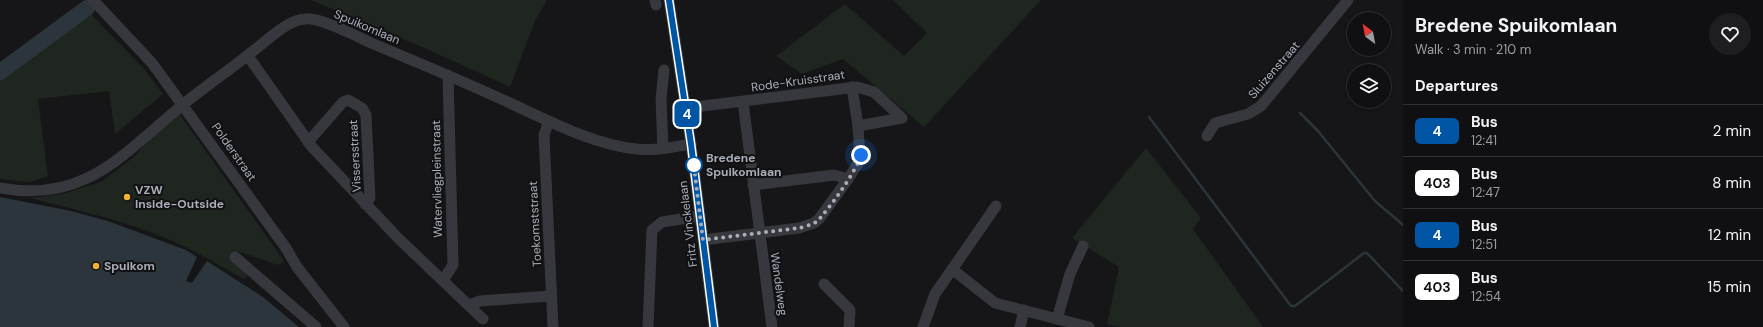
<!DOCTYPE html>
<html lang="en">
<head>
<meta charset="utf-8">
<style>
  body { margin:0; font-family:"DM Sans",sans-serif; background:#1e1e20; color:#f1f3f6; height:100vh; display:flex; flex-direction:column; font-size:15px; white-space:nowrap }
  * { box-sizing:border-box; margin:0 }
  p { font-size:13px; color:#9c9d9f }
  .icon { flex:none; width:22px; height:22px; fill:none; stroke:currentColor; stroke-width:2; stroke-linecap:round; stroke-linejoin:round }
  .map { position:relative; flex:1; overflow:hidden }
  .panel { display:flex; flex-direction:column; background:#101012; width:360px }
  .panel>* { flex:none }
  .badge { padding:0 8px; border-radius:6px; font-size:14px; line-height:26px }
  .needle { width:26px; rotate:328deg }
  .tools { position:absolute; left:1347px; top:12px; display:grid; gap:8px }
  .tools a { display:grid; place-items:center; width:44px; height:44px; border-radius:50%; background:#101012; box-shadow:0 2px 6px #0003,0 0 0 1px #303032; font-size:20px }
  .you { position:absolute; width:20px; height:20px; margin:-10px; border:3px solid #fff; border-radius:50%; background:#1a73e8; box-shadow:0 0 0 6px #1a73e833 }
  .map>.badge { position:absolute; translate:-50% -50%; box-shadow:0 0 0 2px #fff }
  h2 { padding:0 12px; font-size:15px; line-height:36px }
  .round { display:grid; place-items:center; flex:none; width:42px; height:42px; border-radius:21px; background:#1e1e20 }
  .head { display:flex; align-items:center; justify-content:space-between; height:68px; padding:0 12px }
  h1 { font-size:19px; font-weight:700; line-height:30px }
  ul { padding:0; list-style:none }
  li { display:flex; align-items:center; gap:12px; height:52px; padding:0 12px; border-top:1px solid #303032 }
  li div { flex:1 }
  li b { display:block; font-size:15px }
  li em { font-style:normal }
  li .badge { min-width:44px; font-weight:700; text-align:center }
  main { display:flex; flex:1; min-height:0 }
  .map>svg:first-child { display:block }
  .green { fill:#1e261f }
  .water { fill:#2c353c }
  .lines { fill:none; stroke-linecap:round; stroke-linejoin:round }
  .stream { stroke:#2c353c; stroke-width:2.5 }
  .river { stroke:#2c353c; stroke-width:16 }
  .minor { stroke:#37383d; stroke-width:11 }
  .line-casing { stroke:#fff; stroke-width:9 }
  .line { stroke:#0056a4; stroke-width:6 }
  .walk { stroke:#a8adb8; stroke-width:4; stroke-dasharray:0 7.2 }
  .stop-dot { fill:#fff; stroke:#0056a4; stroke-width:2 }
  .poi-dot { fill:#f2b134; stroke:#111113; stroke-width:1.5 }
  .labels { text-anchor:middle; stroke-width:4; stroke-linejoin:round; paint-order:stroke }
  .street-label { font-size:12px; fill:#a8adb8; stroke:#111113 }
  .stop-label { font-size:12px; font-weight:bold; fill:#a8adb8; stroke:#111113; text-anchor:start }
  .poi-label { font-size:12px; font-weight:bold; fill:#a8adb8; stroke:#111113; text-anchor:start }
</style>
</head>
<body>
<main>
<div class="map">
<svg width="1403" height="327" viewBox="0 0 1403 327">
  <rect width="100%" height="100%" fill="#161618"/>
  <g class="green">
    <polygon points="311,0 547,0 535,21 510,87 429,50"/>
    <polygon points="893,0 1041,0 924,127 843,59 802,74 776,56 845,4 904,56 927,33"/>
    <polygon points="87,10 144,69 163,94 115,134 109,91 38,99 48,176 30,182 0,179 0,73"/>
    <path d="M178,112L284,261L278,265L237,251L240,258L255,269L244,279C218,265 193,249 165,238C122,220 76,210 30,198L62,194L101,182L135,156L149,139Z"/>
    <polygon points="1146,148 1201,218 1193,229 1263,327 1120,327 1107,324 1119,267 1072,238"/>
  </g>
  <polygon class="water" points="0,197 71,211 108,221 186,250 197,257 186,281 192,283 207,261 263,297 299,327 0,327"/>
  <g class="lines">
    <g class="stream">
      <polyline points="1300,113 1318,131 1375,201 1403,225"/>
      <polyline points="1149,117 1291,306 1295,306 1364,253 1367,253 1403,291"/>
    </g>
    <polyline class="river" points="0,72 87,8"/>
    <g class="minor">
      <polyline points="93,0 152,63 286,248 297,267 344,327"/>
      <polyline points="655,0 656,5"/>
      <polyline points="669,0 691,144 714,327"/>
      <polyline points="248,56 312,147 399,239 483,319"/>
      <polyline points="852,87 858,126 902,118"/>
      <polyline points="743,102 772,327"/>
      <polyline points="686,108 857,87 874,92 902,118"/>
      <polyline points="549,121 544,135 553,327"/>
      <polyline points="1207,136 1215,123 1248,114 1261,106 1348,0"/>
      <polyline points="308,142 343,102 348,100 362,108 366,115 370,198 365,204"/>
      <polyline points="663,148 661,99 664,70"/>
      <polyline points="753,185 834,175 848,179 860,160 858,126"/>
      <path d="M0,188C87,204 124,152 185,103C207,85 231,69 253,51C268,40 287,20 305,19C320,17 356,36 371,43C417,62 464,82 510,103C549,121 594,145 637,149C655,151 674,147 691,144"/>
      <polyline points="703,240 799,228 814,223 819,219 848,179"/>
      <polyline points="235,257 316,327"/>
      <polyline points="952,269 995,303 1089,327"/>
      <polyline points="443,280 453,265 448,75"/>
      <polyline points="824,284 850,310 849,327"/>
      <polyline points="469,305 480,301 551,296"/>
      <polyline points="1057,319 1070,274 1083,246"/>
      <polyline points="648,327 652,230 662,222 700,216"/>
      <polyline points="923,327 935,294 996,206"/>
      <polyline points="1020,327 1024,310"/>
    </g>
  </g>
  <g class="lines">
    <g class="line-casing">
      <polyline id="line" points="669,0 691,144 714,327"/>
    </g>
    <use href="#line" class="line"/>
    <path class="walk" d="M694,165L693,159L703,240L799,228C804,227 811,225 816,222C826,214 859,167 861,155"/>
  </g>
  <circle class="stop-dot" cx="694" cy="165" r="8"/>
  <g class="poi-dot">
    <circle cx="127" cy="197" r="4"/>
    <circle cx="96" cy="266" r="4"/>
  </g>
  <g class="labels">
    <g class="street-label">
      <text transform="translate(367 27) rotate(23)" y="4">Spuikomlaan</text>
      <text transform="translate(1274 70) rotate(-49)" y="4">Sluizenstraat</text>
      <text transform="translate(798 81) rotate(-8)" y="4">Rode-Kruisstraat</text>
      <text transform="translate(234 152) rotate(55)" y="4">Polderstraat</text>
      <text transform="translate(355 156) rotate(-93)" y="4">Vissersstraat</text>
      <text transform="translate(437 179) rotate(-91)" y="4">Watervliegpleinstraat</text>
      <text transform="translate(535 224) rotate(-93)" y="4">Toekomststraat</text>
      <text transform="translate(688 224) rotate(-97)" y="4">Fritz Vinckelaan</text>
      <text transform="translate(779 284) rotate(82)" y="4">Wandelweg</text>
    </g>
    <g class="stop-label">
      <text x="706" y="162">Bredene<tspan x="706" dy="14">Spuikomlaan</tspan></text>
    </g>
    <g class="poi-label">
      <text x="135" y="194">VZW<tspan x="135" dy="14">Inside-Outside</tspan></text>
      <text x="104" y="270">Spuikom</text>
    </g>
  </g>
</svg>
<div class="tools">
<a><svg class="needle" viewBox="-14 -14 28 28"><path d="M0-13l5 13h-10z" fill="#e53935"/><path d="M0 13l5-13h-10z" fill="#9c9d9f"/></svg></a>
<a><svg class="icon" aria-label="layers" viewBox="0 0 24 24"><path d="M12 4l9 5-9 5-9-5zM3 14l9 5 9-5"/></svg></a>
</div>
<div class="you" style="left:861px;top:155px"></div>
<b class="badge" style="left:687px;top:114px;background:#0056a4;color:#fff">4</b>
</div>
<section class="panel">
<div class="head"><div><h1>Bredene Spuikomlaan</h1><p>Walk · 3 min · 210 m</p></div><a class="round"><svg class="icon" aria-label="heart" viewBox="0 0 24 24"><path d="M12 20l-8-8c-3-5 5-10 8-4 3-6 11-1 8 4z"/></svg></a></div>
<h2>Departures</h2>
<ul>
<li><span class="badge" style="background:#0056a4;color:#fff">4</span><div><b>Bus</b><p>12:41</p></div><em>2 min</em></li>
<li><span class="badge" style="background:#fff;color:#111">403</span><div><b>Bus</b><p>12:47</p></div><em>8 min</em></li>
<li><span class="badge" style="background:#0056a4;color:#fff">4</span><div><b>Bus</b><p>12:51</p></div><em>12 min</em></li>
<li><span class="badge" style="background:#fff;color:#111">403</span><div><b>Bus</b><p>12:54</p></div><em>15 min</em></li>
</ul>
</section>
</main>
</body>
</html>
